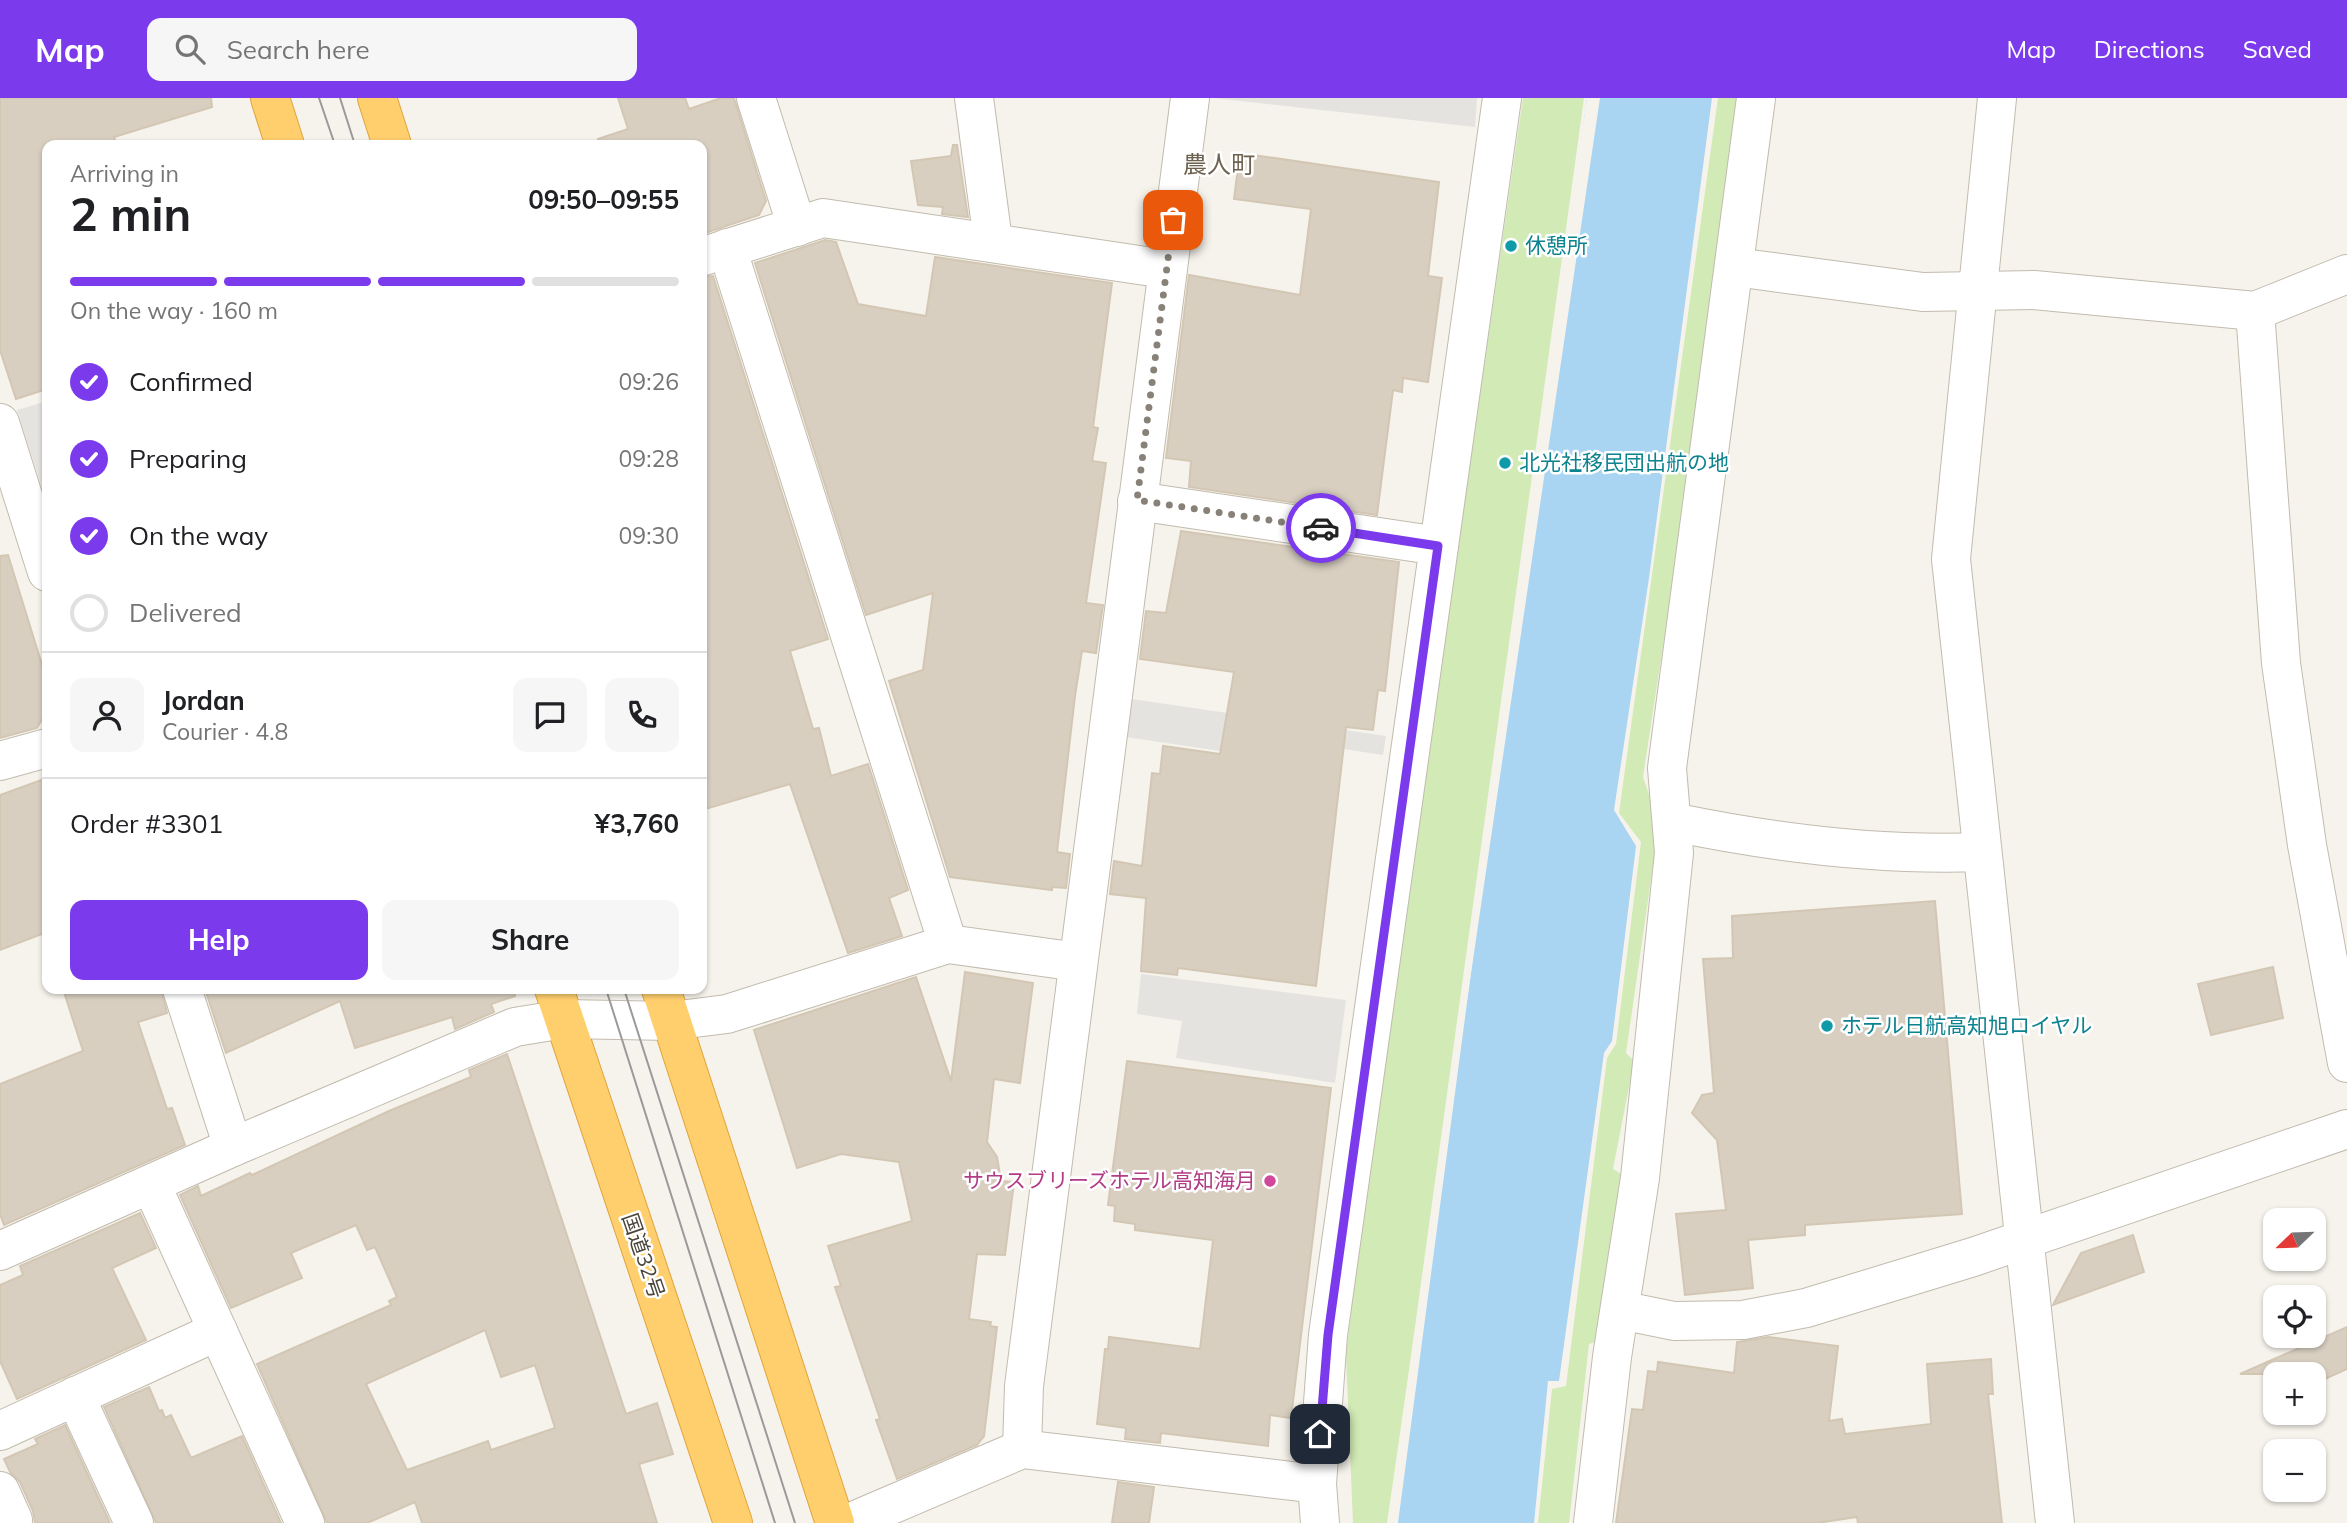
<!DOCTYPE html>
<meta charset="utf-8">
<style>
:root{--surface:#fff;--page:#f6f6f6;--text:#202124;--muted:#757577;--line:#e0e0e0;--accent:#7c3aed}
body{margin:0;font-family:Mulish,"Noto Sans JP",sans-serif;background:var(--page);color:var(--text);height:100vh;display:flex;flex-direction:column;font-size:26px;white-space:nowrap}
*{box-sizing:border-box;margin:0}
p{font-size:23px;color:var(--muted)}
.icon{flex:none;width:38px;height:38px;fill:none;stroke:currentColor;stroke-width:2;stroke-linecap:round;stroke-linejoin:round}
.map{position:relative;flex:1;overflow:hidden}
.panel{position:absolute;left:42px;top:42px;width:665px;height:854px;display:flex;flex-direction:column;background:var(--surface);border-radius:14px;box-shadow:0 2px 5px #0004}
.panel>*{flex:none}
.needle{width:46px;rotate:247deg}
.tools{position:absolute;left:2263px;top:1110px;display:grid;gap:14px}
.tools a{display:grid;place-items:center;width:63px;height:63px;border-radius:14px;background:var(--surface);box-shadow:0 2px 5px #0004;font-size:35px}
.pin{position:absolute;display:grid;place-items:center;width:60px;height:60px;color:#fff;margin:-30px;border-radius:14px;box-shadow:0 4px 10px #0006}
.courier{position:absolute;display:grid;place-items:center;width:70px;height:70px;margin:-35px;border:5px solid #7c3aed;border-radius:50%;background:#fff;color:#222;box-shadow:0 2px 9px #0007}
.overview em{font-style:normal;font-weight:700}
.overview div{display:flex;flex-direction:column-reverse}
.overview{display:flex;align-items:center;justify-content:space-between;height:119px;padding:0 28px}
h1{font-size:46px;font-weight:700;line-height:52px}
.bar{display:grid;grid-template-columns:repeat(4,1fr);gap:10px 7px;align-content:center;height:84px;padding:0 28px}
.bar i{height:9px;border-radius:5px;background:var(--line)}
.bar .current{background:var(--accent)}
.bar p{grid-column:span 4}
.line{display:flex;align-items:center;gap:18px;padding:0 28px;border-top:2px solid var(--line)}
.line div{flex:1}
.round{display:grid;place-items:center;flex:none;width:74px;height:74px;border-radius:14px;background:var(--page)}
ol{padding:0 28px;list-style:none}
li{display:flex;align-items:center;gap:21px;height:77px}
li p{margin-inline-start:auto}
li .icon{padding:7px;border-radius:50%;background:var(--accent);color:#fff;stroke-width:4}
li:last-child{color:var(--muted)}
li i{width:38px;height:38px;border:4px solid var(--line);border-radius:50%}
.button{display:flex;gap:14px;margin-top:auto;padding:14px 28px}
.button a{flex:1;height:80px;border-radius:14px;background:var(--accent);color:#fff;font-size:28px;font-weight:700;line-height:80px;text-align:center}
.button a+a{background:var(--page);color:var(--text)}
header{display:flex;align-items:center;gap:42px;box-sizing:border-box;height:98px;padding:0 35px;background:var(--accent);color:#fff}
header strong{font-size:33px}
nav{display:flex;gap:38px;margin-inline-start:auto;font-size:24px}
.search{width:490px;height:63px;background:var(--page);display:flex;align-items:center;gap:18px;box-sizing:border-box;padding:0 24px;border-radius:14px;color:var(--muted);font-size:26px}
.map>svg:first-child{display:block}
.green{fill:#d2eab5}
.parking{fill:#e5e3e0}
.water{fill:#a9d4f2}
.pier{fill:#f6f3ec}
.building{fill:#d8cfc1;stroke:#d3c7b4;stroke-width:2;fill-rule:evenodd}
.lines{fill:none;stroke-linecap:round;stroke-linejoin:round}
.minor-casing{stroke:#c2bbae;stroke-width:40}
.highway-casing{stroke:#e0a43c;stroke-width:40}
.minor{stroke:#fff;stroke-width:38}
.highway{stroke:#ffcf6e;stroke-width:38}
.tram{stroke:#9a9a9a;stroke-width:2}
.done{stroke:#878178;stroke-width:7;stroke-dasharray:0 12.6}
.route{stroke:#7c3aed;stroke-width:9}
.culture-dot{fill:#0f9aa8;stroke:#fff;stroke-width:2.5}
.hotel-dot{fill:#d1479c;stroke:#fff;stroke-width:2.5}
.labels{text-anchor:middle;stroke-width:5;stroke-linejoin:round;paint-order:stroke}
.culture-label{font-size:21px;fill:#0d838f;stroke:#fff;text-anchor:start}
.hotel-label{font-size:21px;fill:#b23c85;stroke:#fff;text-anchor:end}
.street-label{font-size:21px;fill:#4b4439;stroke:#fff}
.quarter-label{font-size:24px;fill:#6e6250;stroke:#fff}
</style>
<header>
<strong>Map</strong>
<div class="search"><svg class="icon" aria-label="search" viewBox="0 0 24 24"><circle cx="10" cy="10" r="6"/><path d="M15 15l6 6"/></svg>Search here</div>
<nav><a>Map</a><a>Directions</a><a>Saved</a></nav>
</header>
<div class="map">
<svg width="2347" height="1425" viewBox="0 0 2347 1425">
<rect width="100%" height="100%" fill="#f6f3ec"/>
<!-- green -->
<g class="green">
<polygon points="1523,0 1584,0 1388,1425 1353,1425 1346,1257 1366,1082"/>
<polygon points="1718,0 1741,0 1715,207 1643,679 1659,726 1626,955 1634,963 1613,1071 1626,1079 1599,1243 1589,1246 1569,1425 1538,1425 1552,1291 1566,1288 1607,960 1616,946 1641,744 1619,715"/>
</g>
<!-- parking -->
<g class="parking">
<polygon points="1213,0 1477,0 1475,29"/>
<polygon points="47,303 47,405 17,312"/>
<polygon points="1125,600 1386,638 1383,657 1344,651 1341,671 1119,638"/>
<polygon points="1141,876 1346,902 1335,985 1176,960 1182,923 1137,916"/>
</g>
<!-- water -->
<polygon class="water" points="1587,0 1712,0 1649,480 1614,712 1636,748 1612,943 1604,955 1559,1283 1548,1283 1534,1425 1389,1425 1470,882"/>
<!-- pier -->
<polygon class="pier" points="1587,0 1600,0 1470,882 1398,1425 1387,1425 1466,881 1500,616"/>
<!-- building -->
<g class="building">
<polygon points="0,0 211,0 212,9 114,39 117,47 47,47 47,291 16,301 0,252"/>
<polygon points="618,0 685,0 689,11 721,0 734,0 766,103 759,117 702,136 702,47 599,47 598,41 628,31"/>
<polygon points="953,47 957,47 968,119 942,116 943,109 918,107 911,63 951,58"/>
<polygon points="1240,55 1439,84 1428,178 1442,180 1428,284 1403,280 1402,294 1393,292 1377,417 1189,389 1191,363 1166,360 1189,177 1300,197 1311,111 1234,101"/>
<polygon points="825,142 836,144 858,206 926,218 935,159 1112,185 1093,329 1098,330 1092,363 1106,365 1086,505 1103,507 1096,555 1082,553 1075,598 1057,754 1070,756 1066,790 1052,789 1052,792 950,779 889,583 923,572 933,495 866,517 755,165"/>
<polygon points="713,178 828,541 790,553 813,631 819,630 831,678 868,666 908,792 889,800 902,838 848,855 790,686 702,712 702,179"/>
<polygon points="1181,433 1399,464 1385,593 1378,592 1373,632 1346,629 1316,888 1178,870 1177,877 1141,873 1146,800 1110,796 1114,763 1142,768 1152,675 1160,676 1163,648 1220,656 1234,574 1140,561 1146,513 1166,515"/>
<polygon points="8,457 47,583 47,613 37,630 0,640 0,458"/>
<polygon points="47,680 47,834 0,852 0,697"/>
<polygon points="1935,803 1962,1116 1805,1127 1805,1137 1748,1142 1753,1190 1685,1197 1676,1116 1726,1112 1717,1042 1692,1015 1702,997 1714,995 1703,861 1733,860 1732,818"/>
<polygon points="2273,869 2283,920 2211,937 2198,886"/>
<polygon points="965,874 1033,885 1020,985 994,981 987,1044 997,1059 1001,1083 1014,1084 1005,1157 977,1156 969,1221 991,1224 990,1228 997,1229 984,1338 977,1347 897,1381 876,1322 880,1321 835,1189 841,1188 828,1148 912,1123 899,1064 841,1056 797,1070 754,932 916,879 951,983"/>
<polygon points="63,891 161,891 167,915 138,924 167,1011 172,1010 185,1047 4,1127 0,1116 0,986 83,953"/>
<polygon points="205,891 514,891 515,898 491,906 494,914 455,931 452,919 355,950 340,903 226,955"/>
<path d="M507 956 626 1316 657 1305 673 1356 639 1366 657 1425H422L415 1404 367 1425H327L257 1266 391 1207 389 1203 397 1199 375 1149 367 1152 356 1127 291 1155 302 1180 231 1210 180 1097 198 1088 201 1098 250 1075 252 1077 389 1013 471 979 469 972ZM485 1232 501 1279 535 1267 555 1330 491 1352 488 1343 407 1372 366 1286Z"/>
<polygon points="1127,963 1331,990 1291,1320 1270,1317 1268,1348 1161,1335 1160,1345 1125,1341 1126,1330 1097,1326 1105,1251 1108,1251 1109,1239 1200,1251 1213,1142 1135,1132 1135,1126 1114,1123 1115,1108 1108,1107"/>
<polygon points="140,1115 156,1150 112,1170 146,1242 17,1301 0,1263 0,1187 23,1177 20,1168"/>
<polygon points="2133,1137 2144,1174 2053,1207 2081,1155"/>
<polygon points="2347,1229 2347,1271 2314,1286 2314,1276 2240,1276"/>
<polygon points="1768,1239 1838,1248 1829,1323 1842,1321 1845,1336 1931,1326 1927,1266 1991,1261 1993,1296 1988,1296 2002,1425 1858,1425 1857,1419 1817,1425 1616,1425 1632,1311 1643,1312 1648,1273 1657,1274 1658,1264 1734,1275 1737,1244"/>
<polygon points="149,1289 159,1313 162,1312 165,1320 171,1317 191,1360 242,1338 281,1425 156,1425 104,1309"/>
<polygon points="65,1327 110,1425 35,1425 33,1413 20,1384 10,1374 4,1361 38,1346 35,1341"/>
<polygon points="1118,1384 1154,1389 1149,1425 1112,1425"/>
</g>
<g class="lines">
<!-- minor casing -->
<g class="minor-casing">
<g id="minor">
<polyline points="756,0 797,129"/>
<polyline points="974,0 993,143"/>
<polyline points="1997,0 1951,461 2055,1425"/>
<polyline points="727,150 948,846"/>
<polyline points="704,158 823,120 1166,171"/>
<polyline points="1735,169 1923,194 2034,192 2255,213 2347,176"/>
<polyline points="2255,213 2281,565 2307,747 2347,965"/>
<polyline points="0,325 47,474"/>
<polyline points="1137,403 1439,448"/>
<polyline points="0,663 47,650"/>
<path d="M1673 724C1774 745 1880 758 1982 754"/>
<polyline points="182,891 233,1049"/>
<polyline points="151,1086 305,1425"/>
<polyline points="0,1153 233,1049 515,929 564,921 671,923 727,916 948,846 1078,864"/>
<polyline points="1620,1212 1674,1223 1743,1222 1806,1210 1973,1159 2347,1031"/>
<polyline points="75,1298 134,1425"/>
<polyline points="0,1333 218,1233"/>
<polyline points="1022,1351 1024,1288 1190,0"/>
<polyline points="0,1393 13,1422"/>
<polyline points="849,1425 1022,1351 1317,1386"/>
<polyline points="1320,1425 1317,1386 1328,1237 1502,0"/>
<polyline points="1593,1425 1612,1259 1640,1080 1674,755 1667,670 1756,0"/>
</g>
</g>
<!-- highway casing -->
<g class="highway-casing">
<g id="highway">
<polyline points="270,0 285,47"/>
<polyline points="377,0 392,47"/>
<polyline points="554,891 733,1425"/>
<polyline points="661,891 835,1425"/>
</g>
</g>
<!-- minor -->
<use href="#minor" class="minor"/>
<!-- highway -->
<use href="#highway" class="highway"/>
<!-- tram -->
<g class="tram">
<polyline points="319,0 335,47"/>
<polyline points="340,0 355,47"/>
<polyline points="606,891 775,1425"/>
<polyline points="624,891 795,1425"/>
</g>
</g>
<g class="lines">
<!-- done -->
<polyline class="done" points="1173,122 1137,402 1321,430"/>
<!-- route -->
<polyline class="route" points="1320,1336 1328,1237 1438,448 1321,430"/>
</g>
<!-- markers -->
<g class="culture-dot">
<circle cx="1511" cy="148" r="7"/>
<circle cx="1505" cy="365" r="7"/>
<circle cx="1827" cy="928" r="7"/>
</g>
<circle class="hotel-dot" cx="1270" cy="1083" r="7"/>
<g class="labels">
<!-- culture labels -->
<g class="culture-label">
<text x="1525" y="155">休憩所</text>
<text x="1519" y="372">北光社移民団出航の地</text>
<text x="1841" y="935">ホテル日航高知旭ロイヤル</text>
</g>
<!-- hotel labels -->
<g class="hotel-label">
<text x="1256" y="1090">サウスブリーズホテル高知海月</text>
</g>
<!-- street labels -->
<g class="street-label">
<text transform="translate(643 1158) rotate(71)" y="7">国道32号</text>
</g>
<!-- quarter labels -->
<g class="quarter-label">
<text x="1219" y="75">農人町</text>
</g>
</g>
</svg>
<div class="tools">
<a><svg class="needle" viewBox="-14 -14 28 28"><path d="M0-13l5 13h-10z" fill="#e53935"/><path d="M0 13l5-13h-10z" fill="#757577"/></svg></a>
<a><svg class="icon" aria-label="locate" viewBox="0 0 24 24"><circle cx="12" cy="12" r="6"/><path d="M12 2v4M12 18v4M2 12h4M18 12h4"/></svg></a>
<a>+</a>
<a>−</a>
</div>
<div class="pin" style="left:1173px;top:122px;background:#ea580c"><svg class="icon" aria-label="bag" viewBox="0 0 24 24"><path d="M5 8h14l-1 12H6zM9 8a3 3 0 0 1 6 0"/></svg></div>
<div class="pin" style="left:1320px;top:1336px;background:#1f2937"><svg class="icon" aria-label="home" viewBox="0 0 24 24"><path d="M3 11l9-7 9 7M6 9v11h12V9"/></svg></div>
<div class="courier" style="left:1321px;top:430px"><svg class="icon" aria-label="car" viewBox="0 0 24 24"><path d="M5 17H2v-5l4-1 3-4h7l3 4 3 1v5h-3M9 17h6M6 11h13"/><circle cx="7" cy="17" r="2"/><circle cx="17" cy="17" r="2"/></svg></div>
<section class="panel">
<div class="overview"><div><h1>2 min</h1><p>Arriving in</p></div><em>09:50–09:55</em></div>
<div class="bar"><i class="current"></i><i class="current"></i><i class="current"></i><i></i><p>On the way · 160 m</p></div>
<ol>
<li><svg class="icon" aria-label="check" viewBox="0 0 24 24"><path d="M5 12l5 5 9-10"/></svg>Confirmed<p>09:26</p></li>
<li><svg class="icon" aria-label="check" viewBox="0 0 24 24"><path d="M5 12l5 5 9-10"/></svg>Preparing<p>09:28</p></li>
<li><svg class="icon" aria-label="check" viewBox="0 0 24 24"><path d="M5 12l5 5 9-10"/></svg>On the way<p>09:30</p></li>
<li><i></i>Delivered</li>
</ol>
<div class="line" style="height:126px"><a class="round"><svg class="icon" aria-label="person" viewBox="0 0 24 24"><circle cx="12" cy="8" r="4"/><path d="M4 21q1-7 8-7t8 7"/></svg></a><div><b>Jordan</b><p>Courier · 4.8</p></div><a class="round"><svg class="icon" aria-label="chat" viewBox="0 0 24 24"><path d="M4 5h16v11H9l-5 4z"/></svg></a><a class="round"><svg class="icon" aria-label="phone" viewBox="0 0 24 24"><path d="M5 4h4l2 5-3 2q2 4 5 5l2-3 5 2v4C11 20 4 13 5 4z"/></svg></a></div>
<div class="line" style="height:91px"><div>Order #3301</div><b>¥3,760</b></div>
<div class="button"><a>Help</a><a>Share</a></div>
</section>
</div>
